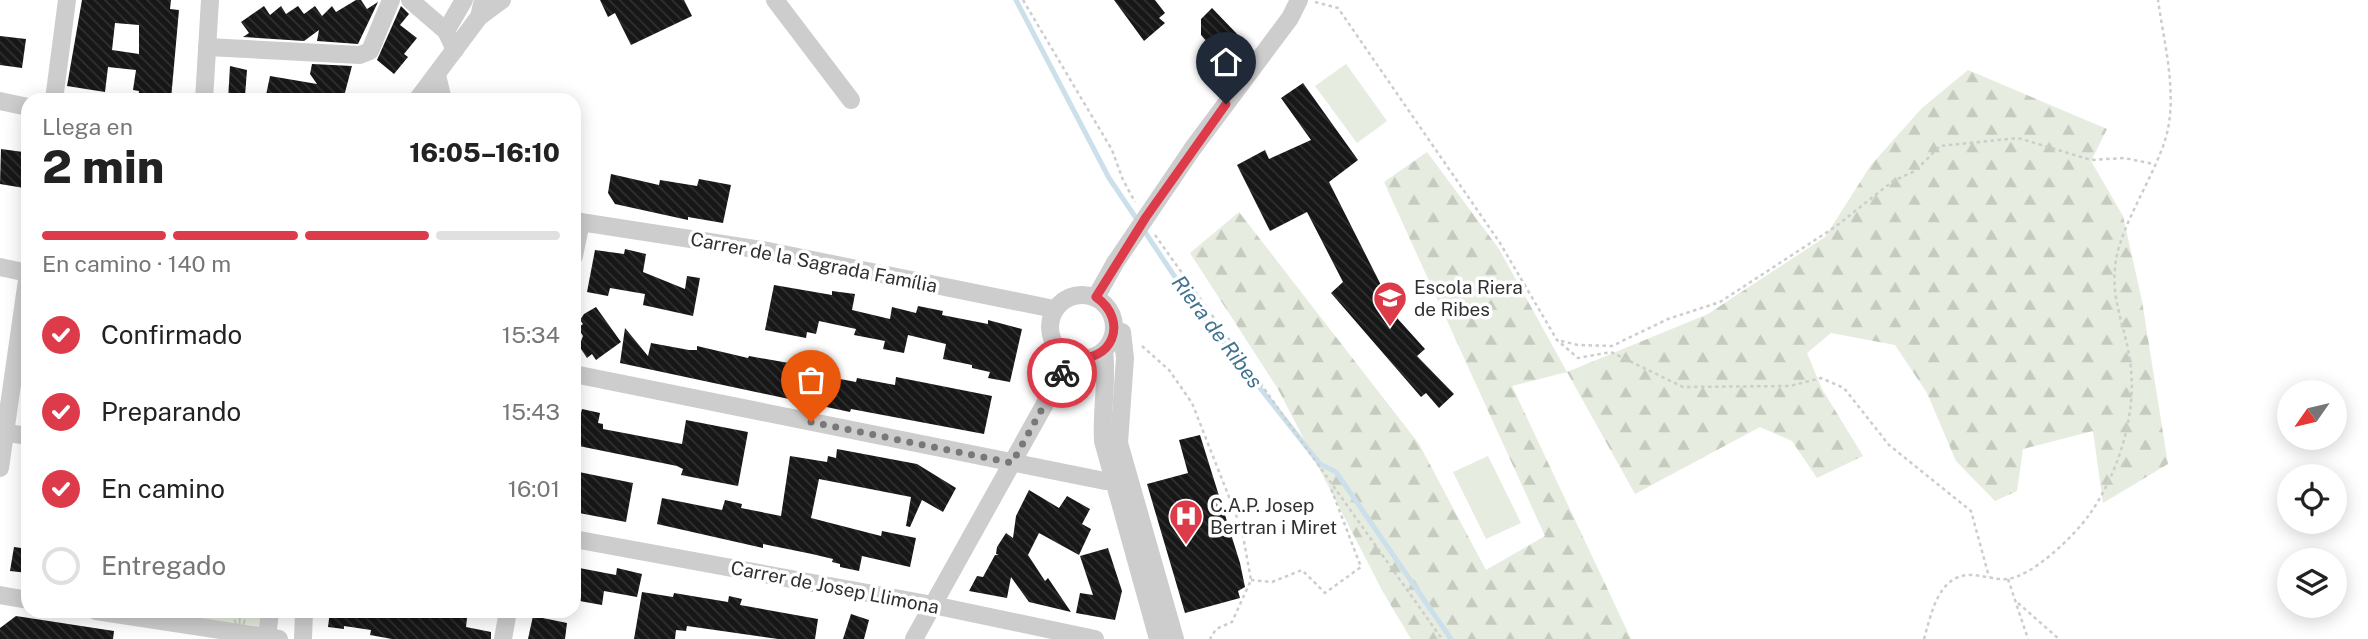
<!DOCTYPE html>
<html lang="es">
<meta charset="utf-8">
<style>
:root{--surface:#fff;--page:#f2f2f2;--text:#222;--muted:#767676;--line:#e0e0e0;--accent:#de3b4a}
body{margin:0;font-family:"Public Sans",sans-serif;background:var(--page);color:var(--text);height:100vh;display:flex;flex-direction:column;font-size:26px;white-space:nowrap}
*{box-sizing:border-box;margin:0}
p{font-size:23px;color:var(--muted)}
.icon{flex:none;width:38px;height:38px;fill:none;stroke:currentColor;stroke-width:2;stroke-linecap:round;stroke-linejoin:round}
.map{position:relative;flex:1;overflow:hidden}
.panel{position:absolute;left:21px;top:93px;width:560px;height:525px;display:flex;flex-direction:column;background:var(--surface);border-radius:21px;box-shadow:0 4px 18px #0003}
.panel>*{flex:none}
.needle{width:46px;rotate:236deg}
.controls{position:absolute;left:2277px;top:380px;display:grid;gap:14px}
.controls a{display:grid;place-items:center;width:70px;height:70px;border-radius:50%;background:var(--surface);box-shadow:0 4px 18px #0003;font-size:35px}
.pin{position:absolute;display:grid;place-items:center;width:60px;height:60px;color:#fff;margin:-72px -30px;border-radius:50% 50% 50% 0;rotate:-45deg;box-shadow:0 0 7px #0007}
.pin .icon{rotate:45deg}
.courier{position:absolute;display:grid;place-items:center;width:70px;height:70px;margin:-35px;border:5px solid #de3b4a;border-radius:50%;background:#fff;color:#222;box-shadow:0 2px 9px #0007}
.summary em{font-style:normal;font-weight:800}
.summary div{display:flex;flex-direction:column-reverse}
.summary{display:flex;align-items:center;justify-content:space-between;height:119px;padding:0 21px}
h1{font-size:46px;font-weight:800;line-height:52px}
.bar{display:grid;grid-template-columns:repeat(4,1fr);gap:10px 7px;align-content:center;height:84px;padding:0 21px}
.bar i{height:9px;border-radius:5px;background:var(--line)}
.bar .on{background:var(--accent)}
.bar p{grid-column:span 4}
ol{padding:0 21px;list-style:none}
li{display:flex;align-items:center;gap:21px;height:77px}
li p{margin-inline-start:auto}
li .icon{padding:7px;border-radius:50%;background:var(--accent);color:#fff;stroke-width:4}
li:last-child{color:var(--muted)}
li i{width:38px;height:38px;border:4px solid var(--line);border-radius:50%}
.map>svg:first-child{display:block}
.forest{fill:url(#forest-firs)}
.park{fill:url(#park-tufts)}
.pitch{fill:#e6ecdf}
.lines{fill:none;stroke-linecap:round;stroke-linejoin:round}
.stream{stroke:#cce0eb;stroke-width:5}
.building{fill:url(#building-back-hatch);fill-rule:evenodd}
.path{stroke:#cdcdcd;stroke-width:2.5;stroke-dasharray:3.5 3.5;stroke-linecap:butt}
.minor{stroke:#cdcdcd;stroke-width:18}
.minor-bridge{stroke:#cdcdcd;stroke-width:18}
.done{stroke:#787878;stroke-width:7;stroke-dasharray:0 12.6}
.route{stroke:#de3b4a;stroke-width:9}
.labels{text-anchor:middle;stroke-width:7;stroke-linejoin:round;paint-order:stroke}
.street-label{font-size:19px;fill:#303030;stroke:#fff}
.poi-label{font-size:19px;fill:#303030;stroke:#fff;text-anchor:start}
.water-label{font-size:21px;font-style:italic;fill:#41728f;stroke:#fff}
</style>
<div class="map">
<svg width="2368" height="639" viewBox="0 0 2368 639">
<defs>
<pattern id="forest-firs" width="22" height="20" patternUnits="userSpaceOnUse" patternTransform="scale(1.75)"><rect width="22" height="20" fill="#e6ecdf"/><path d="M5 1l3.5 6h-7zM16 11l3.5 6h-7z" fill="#c6cbc0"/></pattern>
<pattern id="park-tufts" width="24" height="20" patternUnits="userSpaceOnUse" patternTransform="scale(1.75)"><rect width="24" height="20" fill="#e6ecdf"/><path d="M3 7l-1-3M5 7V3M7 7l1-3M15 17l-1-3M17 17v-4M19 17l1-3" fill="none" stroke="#c6cbc0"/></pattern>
<pattern id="building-back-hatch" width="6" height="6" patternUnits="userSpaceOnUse" patternTransform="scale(1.75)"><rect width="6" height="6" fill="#171717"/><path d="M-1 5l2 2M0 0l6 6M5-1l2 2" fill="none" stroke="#303030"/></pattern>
</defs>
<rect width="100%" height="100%" fill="#fff"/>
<!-- forest -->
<polygon class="forest" points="1968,70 2107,129 2091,161 2123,216 2142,301 2168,464 2103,503 2093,431 2023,449 2017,491 1995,501 1956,461 1927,393 1895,345 1831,333 1807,353 1822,389 1863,456 1817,478 1792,441 1760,427 1635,494 1567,372 1512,386 1631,639 1411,639 1383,592 1278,389 1190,253 1239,212 1419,444 1486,570 1545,536 1384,182 1427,152 1499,249 1567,372 1708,314 1825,237 1871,165 1922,108"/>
<!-- park -->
<polygon class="park" points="174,611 262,611 260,631 174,619"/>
<!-- pitch -->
<g class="pitch">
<polygon points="1346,64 1387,121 1357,143 1315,86"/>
<polygon points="1488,456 1521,523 1486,539 1453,472"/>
</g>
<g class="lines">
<!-- stream -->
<g class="stream">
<polyline points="1016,0 1109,178 1138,221"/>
<polyline points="1143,229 1189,298 1320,464 1336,472 1451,639"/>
</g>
</g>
<!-- building -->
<g class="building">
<path d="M82 0H171L170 9 179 10 171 99 138 100 139 91 133 90 136 70 108 67 105 92 67 86ZM115 23 139 25V54L112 50Z"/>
<polygon points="356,0 361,0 367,9 378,2 358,44 317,41 319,30 304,41 243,37 249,33 241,22 264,6 270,15 281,6 286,14 298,6 304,14 315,6 322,16 332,6 336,12"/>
<polygon points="600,0 684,0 692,16 631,45 615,13 608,17"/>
<polygon points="1114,0 1155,0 1165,13 1159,18 1165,23 1144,41"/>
<polygon points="401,6 409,14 400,25 417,38 404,54 408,57 394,74 377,60"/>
<polygon points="1212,8 1237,34 1233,38 1237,42 1214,68 1198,52 1207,42 1201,35 1201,19"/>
<polygon points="0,36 26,39 22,68 0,65"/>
<polygon points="312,64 352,66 343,100 316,100 291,95 290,100 265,100 270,76 317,84 310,74"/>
<polygon points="230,66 247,70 245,96 241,100 228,100"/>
<polygon points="1303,83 1358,160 1329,182 1386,295 1379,298 1425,349 1417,356 1454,394 1439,408 1426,393 1421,397 1331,293 1343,282 1307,212 1270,231 1237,165 1265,150 1269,159 1311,140 1281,98"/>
<polygon points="1,149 23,152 21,165 27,165 24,188 0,184"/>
<polygon points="611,174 659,185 660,180 697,186 699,179 731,185 723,223 688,217 688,220 615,204 608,193"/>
<polygon points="625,249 646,254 643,272 685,289 687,276 700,278 693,316 643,305 645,294 610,288 608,296 587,292 595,250 624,254"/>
<polygon points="774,285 832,295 832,291 855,294 852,310 890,319 892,307 916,313 918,306 943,311 942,315 988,324 988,320 1022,329 1010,382 988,378 990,372 972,368 972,365 943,359 946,344 908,335 904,353 883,349 885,341 854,335 856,329 819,321 816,334 807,332 806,338 765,330"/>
<polygon points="596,307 621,342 596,360 592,354 587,358 579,346 583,336 578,328 583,324 580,320 584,314"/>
<polygon points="625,328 648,356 651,343 689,350 697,350 697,346 748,358 749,356 800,365 798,371 856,382 857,378 895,385 896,377 992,396 984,434 851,409 850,412 620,363"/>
<polygon points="582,409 600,413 598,423 603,424 603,429 682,444 686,420 748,432 738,486 681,475 683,469 677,466 574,445 574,420 579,421"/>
<polygon points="1200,435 1240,563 1245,587 1238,591 1240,598 1185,613 1147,484 1188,473 1179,440"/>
<polygon points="837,449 917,464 956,488 943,512 922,500 910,527 906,526 911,497 819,479 811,518 881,536 882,531 916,538 910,567 862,556 859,571 840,567 840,564 832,562 833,559 812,554 763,544 763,548 657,524 662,498 722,510 725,500 742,504 741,508 781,516 790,456 827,462 828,456 836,458"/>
<polygon points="574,471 633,483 626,522 574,512"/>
<polygon points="1029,490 1059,508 1067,496 1090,509 1082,524 1091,529 1079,555 1039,533 1028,555 1045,581 1048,578 1071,612 1029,602 1011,577 1007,598 969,591 977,576 983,577 995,555 999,555 996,554 997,547 1006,533 1013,538 1016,516"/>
<polygon points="14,547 28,549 28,573 10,571"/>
<polygon points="1108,548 1122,591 1115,620 1076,613 1080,593 1093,595 1080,556"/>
<polygon points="574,567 616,575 617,568 642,574 637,597 604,591 602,605 574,600"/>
<polygon points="642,592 673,597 674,593 728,602 729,596 742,599 740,605 818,619 815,639 778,639 687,626 686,631 676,630 675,639 634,639"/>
<polygon points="330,611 436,611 467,618 466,627 491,632 491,639 392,639 370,635 371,630 344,626 344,629 328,627"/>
<polygon points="851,614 869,620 864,639 843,639"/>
<polygon points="16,616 114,631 113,639 0,639 0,628"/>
<polygon points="533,616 567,623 565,639 528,639"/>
</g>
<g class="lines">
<!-- path -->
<g class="path">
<polyline points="1023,0 1112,150 1123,180 1135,202"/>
<polyline points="1315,2 1338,8 1500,243 1557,340 1578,358 1611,352 1683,387 1790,386 1821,378 1844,388 1889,445 1971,511 1989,577"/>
<polyline points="1155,235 1442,639"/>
<polyline points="1561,341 1578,345 1612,346 1668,319 1720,302 1835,227 1893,181 1915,171 1940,146 2018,138 2091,160 2124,158 2154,164"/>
<polyline points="1142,346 1169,370 1192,403 1242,530 1251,580 1232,622 1216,629 1210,639"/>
<polyline points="2008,579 2028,639"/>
<polyline points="1251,580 1272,582 1302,570 1325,593 1361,567 1330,486"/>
<polyline points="2018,603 2059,639"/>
<path d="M1924 639C1931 615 1938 575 1970 575 1982 575 1995 580 2007 579 2032 577 2075 535 2089 515 2117 476 2136 417 2131 370 2128 330 2109 302 2116 260 2122 223 2155 175 2166 137 2178 94 2164 43 2158 0"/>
</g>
<!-- minor -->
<g class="minor">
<polyline points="410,0 446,31"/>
<polyline points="775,0 851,100"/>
<polyline points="479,17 502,0"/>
<polyline points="207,47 360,55 370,51 391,0"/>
<polyline points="455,50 446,31 464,0"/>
<polyline points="437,75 443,100"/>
<polyline points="54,100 67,0"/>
<polyline points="204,100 210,0"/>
<polyline points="417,100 479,17 483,0"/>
<polyline points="0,101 28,107"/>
<polyline points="1193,148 1290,18 1299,0"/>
<polyline points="574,221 768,251 1054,309"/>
<polyline points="574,256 581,222"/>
<polyline points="0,267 28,273"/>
<circle cx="1082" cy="327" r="32"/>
<polyline points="1096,297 1115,263"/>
<polyline points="1122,332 1125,358 1119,443 1175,639"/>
<path d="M1104 351C1108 382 1101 410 1103 441L1158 639"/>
<polyline points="574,374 1105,481 1112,480"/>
<polyline points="0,432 28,436"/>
<polyline points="0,468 28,273"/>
<polyline points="574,539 933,605 1095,639"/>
<polyline points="0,595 28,600"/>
<polyline points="96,611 279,639"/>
<polyline points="267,639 270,611"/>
<polyline points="303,639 304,611"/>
<polyline points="503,639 508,611"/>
<polyline points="914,639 1071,357"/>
</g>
<!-- minor-bridge -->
<polyline class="minor-bridge" points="1115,263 1193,148"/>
</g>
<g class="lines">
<!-- done -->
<polyline class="done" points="811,422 1012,463 1062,373"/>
<!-- route -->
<path class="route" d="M1062 373 1071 357C1112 365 1130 321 1096 297L1146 217 1226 104"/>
</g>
<!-- icons -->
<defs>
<g id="school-pin" transform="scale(1.75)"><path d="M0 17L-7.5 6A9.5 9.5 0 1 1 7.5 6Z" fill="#de3b4a" stroke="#fff"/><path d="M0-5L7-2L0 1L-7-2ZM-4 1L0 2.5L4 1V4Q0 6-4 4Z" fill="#fff"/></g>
<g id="hospital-pin" transform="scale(1.75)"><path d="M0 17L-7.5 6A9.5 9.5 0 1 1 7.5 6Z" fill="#de3b4a" stroke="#fff"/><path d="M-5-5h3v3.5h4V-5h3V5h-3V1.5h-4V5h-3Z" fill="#fff"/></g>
</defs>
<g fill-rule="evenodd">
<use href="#school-pin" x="1390" y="298"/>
<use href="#hospital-pin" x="1186" y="516"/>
</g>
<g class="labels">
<!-- street labels -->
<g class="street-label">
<text transform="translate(814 262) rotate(11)" y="7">Carrer de la Sagrada Família</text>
<text transform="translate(835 587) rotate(11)" y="7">Carrer de Josep Llimona</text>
</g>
<!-- poi labels -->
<g class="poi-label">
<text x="1414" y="294">Escola Riera<tspan x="1414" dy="22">de Ribes</tspan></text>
<text x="1210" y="512">C.A.P. Josep<tspan x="1210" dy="22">Bertran i Miret</tspan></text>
</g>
<!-- water labels -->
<g class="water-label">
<text transform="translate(1217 332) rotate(53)" y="7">Riera de Ribes</text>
</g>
</g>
</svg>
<div class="controls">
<a><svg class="needle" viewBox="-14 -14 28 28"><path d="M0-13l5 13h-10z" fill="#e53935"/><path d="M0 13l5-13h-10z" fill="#767676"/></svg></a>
<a><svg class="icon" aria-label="locate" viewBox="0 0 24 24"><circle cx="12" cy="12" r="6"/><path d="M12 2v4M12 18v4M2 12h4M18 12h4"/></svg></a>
<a><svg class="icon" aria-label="layers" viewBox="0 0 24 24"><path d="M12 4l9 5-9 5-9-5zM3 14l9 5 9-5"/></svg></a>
</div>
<div class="pin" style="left:811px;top:422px;background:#ea580c"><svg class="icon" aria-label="bag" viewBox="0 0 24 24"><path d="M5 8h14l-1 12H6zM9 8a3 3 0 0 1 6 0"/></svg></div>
<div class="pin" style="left:1226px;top:104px;background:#1f2937"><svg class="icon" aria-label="home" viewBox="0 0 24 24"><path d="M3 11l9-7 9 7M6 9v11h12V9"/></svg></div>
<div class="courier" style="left:1062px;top:373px"><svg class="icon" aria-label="bike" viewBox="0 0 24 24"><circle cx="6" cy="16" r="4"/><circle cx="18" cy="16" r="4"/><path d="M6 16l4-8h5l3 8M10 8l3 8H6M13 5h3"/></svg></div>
<section class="panel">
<div class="summary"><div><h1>2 min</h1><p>Llega en</p></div><em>16:05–16:10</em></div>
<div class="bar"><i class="on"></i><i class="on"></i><i class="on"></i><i></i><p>En camino · 140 m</p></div>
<ol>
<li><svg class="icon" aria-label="check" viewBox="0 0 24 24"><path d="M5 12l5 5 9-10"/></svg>Confirmado<p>15:34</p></li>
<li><svg class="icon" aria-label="check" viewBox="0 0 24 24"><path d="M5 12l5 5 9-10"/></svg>Preparando<p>15:43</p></li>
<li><svg class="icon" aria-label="check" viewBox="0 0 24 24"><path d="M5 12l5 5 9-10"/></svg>En camino<p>16:01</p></li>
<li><i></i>Entregado</li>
</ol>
</section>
</div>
